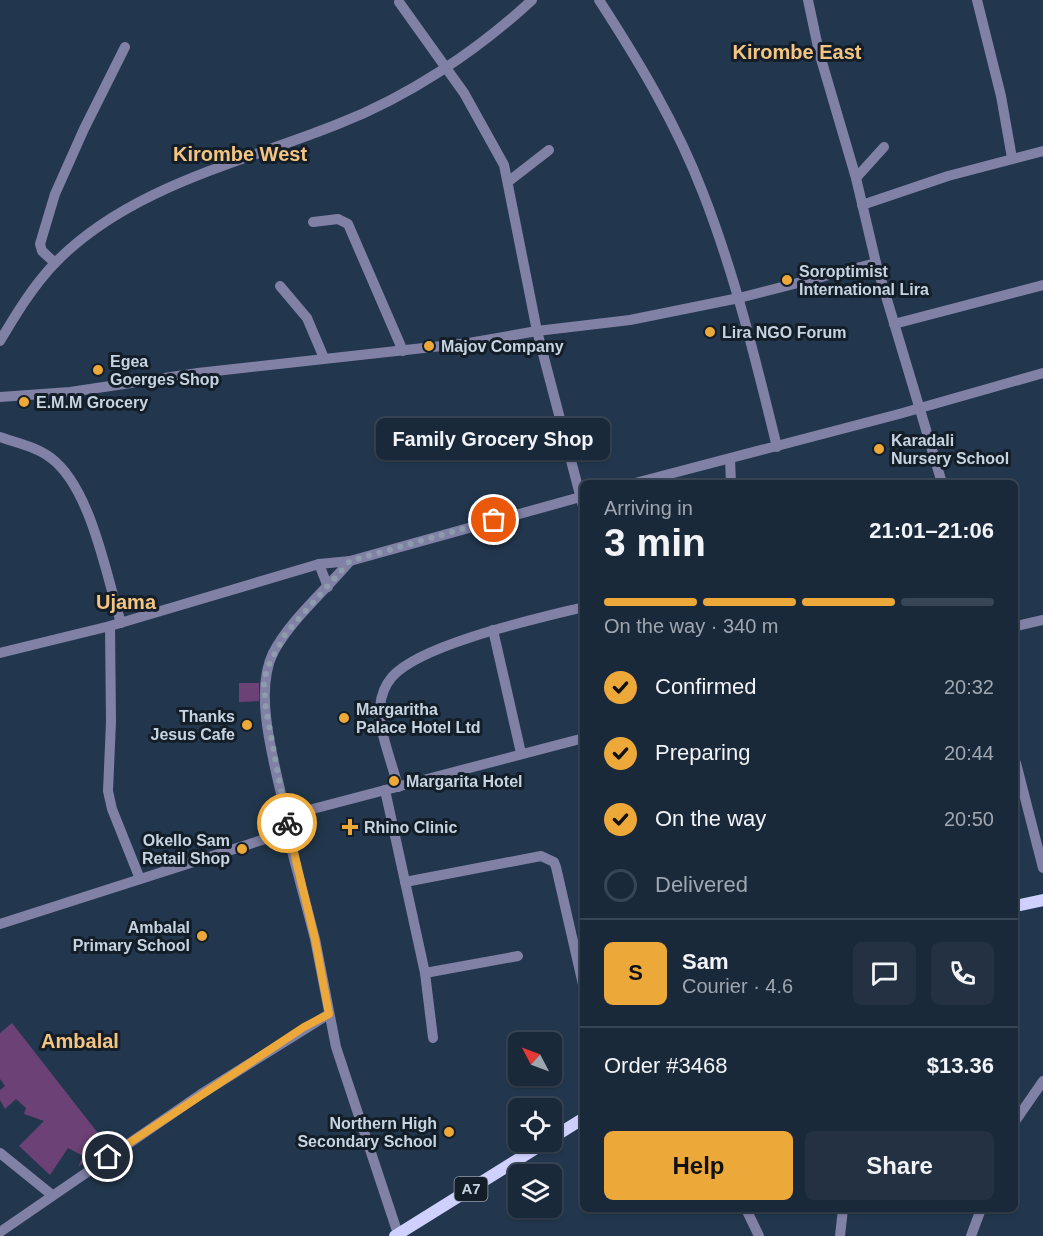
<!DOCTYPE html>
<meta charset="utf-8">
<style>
:root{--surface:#1a293a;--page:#233142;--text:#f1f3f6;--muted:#9fa6af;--line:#384554;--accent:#eca93a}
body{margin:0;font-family:Helvetica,sans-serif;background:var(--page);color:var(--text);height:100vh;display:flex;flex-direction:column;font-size:22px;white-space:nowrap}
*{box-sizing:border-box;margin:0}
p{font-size:20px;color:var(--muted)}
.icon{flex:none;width:33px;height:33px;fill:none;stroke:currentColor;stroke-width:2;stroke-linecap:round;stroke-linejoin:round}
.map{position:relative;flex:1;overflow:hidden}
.panel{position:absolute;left:580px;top:480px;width:438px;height:732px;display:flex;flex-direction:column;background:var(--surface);border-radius:9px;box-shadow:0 2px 4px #0004,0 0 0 2px var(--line)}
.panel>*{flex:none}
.needle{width:39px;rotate:311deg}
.buttons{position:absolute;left:508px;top:1032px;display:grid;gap:12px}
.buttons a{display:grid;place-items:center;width:54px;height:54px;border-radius:9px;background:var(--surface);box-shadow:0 2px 4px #0004,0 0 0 2px var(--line);font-size:30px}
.pin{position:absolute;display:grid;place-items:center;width:51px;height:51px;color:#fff;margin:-26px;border:3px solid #fff;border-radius:50%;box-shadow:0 2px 6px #0007}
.courier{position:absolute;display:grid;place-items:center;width:60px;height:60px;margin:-30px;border:4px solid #eca93a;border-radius:50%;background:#fff;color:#222;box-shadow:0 2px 8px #0007}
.bubble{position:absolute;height:42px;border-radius:9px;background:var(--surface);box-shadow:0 2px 4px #0004,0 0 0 2px var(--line);font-size:20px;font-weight:700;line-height:42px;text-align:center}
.head em{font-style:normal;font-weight:700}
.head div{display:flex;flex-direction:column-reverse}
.head{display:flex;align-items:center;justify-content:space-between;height:102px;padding:0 24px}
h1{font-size:39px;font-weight:700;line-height:45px}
.bar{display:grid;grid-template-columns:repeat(4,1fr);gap:9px 6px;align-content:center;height:72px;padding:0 24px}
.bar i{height:8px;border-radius:4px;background:var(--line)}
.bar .on{background:var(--accent)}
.bar p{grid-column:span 4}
.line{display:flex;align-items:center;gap:15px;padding:0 24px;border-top:2px solid var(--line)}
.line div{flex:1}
.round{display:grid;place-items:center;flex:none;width:63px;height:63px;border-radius:9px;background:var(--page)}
ol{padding:0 24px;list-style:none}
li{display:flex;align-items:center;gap:18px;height:66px}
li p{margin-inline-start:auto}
li .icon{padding:6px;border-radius:50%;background:var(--accent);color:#111;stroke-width:4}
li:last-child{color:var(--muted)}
li i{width:33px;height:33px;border:3px solid var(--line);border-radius:50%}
.primary-button{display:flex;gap:12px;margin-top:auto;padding:12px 24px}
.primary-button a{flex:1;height:69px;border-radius:9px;background:var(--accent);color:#111;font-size:24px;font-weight:700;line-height:69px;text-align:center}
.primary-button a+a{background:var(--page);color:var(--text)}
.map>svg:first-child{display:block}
.green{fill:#6c4176}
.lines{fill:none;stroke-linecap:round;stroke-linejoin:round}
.minor{stroke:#8181a6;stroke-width:10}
.major{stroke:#cfd0fe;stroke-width:12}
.done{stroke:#8d9cad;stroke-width:6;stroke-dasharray:0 10.8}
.route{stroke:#eca93a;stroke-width:8}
.poi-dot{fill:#eca93a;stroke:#141e28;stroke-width:2}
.labels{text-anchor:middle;stroke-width:6;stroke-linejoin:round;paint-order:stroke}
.shield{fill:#141e28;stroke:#919daa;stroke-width:1.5}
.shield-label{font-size:15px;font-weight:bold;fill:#c6d3e1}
.poi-label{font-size:16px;font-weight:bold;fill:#c6d3e1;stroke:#141e28;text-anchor:start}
.quarter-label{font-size:20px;font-weight:bold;fill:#f4c582;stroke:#141e28}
</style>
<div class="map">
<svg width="1043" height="1236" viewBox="0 0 1043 1236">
<rect width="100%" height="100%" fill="#22374d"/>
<!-- green -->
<g class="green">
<polygon points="239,683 259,683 259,701 239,702"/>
<polygon points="12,1023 108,1146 78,1167 83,1156 68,1148 50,1175 19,1146 44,1121 24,1114 26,1108 16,1099 5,1109 0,1100 0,1090 5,1086 0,1079 0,1033"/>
</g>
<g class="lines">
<!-- minor -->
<g class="minor">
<path d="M599 0C638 60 677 125 703 193 735 275 756 361 777 447"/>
<polyline points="808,0 819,52 856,178 876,263 942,483"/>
<polyline points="977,0 1001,96 1012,158"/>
<polyline points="399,2 464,93 504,165 537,331 584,510"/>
<polyline points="856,178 884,147"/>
<polyline points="509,181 549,150"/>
<polyline points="862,205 948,176 1043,151"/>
<polyline points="313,222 338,219 348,224 403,351"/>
<polyline points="55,263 42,251 40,244 55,194 84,129 125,47"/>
<polyline points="280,286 307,318 324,358"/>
<polyline points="894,324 1043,285"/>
<path d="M0 341C16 314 33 286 55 263 130 186 241 163 338 124 408 97 477 51 532 0"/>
<polyline points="0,397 70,392 198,373 469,343 537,331 630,320 739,298 876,263"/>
<path d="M0 437C17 443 37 447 51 458 91 488 106 575 121 623"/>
<polyline points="730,459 731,483"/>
<polyline points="635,483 899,414 1043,373"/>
<path d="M350 561C325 591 291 619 273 653 252 696 277 771 286 816L287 832 315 939 336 1047 398 1234"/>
<polyline points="319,564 328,587"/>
<polyline points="110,626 111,722 108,791 112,809 140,879"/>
<polyline points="1016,626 1043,620"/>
<polyline points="493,630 521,753"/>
<polyline points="0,653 110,626 319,564 350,561 584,496"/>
<polyline points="1016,763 1043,868"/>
<path d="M398 787C393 765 377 727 380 707 381 696 385 685 392 677 420 644 539 618 584 607"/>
<polyline points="385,790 425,973 433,1038"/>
<polyline points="286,816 584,738"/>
<polyline points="405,882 541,856 554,862 556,867 584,989"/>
<polyline points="0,924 287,832"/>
<polyline points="425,973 518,956"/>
<polyline points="1016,1120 1043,1081"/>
<polyline points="0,1153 52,1195"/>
<polyline points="746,1209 759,1236"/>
<polyline points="0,1232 201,1094 329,1014"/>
<polyline points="840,1236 843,1209"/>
<polyline points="971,1236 981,1209"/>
</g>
<!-- major -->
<g class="major">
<polyline points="1016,906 1043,900"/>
<polyline points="552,1138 584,1118"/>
<polyline points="395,1236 546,1142"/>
</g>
</g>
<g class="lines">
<!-- done -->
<polyline class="done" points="287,823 266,709 264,684 267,668 286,633 350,561 494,520"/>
<!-- route -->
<polyline class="route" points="108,1157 304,1027 329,1014 315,939 287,823"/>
</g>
<!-- markers -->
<g class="poi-dot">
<circle cx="787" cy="280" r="6"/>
<circle cx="710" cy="332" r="6"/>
<circle cx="429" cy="346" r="6"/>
<circle cx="98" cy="370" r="6"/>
<circle cx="24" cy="402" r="6"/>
<circle cx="879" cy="449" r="6"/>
<circle cx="344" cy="718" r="6"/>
<circle cx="247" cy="725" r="6"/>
<circle cx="394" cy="781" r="6"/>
<path d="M347 818h6v6h6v6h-6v6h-6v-6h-6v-6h6z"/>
<circle cx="242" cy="849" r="6"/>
<circle cx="202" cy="936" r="6"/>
<circle cx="449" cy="1132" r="6"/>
</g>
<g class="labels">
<!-- shield labels -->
<rect class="shield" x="454.5" y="1177" width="33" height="24" rx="4.5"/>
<g class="shield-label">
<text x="471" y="1194">A7</text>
</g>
<!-- poi labels -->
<g class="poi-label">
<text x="799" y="277">Soroptimist<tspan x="799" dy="18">International Lira</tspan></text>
<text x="722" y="338">Lira NGO Forum</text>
<text x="441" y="352">Majov Company</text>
<text x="110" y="367">Egea<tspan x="110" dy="18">Goerges Shop</tspan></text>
<text x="36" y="408">E.M.M Grocery</text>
<text x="891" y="446">Karadali<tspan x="891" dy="18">Nursery School</tspan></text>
<text x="356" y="715">Margaritha<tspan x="356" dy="18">Palace Hotel Ltd</tspan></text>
<text x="235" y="722" text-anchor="end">Thanks<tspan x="235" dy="18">Jesus Cafe</tspan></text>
<text x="406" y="787">Margarita Hotel</text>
<text x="364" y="833">Rhino Clinic</text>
<text x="230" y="846" text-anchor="end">Okello Sam<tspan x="230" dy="18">Retail Shop</tspan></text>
<text x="190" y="933" text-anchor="end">Ambalal<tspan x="190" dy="18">Primary School</tspan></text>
<text x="437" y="1129" text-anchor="end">Northern High<tspan x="437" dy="18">Secondary School</tspan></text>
</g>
<!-- quarter labels -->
<g class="quarter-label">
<text x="797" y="59">Kirombe East</text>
<text x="240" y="161">Kirombe West</text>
<text x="126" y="609">Ujama</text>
<text x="80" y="1048">Ambalal</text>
</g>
</g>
</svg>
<div class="buttons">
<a><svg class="needle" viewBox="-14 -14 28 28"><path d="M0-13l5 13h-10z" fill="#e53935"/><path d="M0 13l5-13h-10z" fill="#9fa6af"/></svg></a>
<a><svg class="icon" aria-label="locate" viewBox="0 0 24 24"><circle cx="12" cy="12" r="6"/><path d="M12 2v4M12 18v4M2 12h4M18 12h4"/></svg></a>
<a><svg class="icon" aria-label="layers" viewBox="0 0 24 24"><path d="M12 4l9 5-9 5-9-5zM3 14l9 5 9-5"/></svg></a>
</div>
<div class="pin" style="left:494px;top:520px;background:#ea580c"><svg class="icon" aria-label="bag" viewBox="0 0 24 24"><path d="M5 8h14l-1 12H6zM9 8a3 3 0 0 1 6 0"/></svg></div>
<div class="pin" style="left:108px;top:1157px;background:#1f2937"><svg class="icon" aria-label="home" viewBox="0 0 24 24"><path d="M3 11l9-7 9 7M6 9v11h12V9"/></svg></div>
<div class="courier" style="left:287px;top:823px"><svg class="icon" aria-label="bike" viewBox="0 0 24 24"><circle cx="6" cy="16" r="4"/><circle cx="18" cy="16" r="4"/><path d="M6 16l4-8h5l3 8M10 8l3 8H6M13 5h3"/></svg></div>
<div class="bubble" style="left:376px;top:418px;width:234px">Family Grocery Shop</div>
<section class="panel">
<div class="head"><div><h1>3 min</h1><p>Arriving in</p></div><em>21:01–21:06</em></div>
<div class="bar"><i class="on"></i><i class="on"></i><i class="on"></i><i></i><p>On the way · 340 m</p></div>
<ol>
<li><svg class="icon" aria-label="check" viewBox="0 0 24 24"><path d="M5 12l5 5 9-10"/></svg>Confirmed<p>20:32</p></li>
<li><svg class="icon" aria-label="check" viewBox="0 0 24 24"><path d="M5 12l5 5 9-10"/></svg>Preparing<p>20:44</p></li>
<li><svg class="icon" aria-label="check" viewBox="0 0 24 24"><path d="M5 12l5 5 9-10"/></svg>On the way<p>20:50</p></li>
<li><i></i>Delivered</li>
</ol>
<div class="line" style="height:108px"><b class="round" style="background:var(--accent);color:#111">S</b><div><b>Sam</b><p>Courier · 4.6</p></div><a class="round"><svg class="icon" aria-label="chat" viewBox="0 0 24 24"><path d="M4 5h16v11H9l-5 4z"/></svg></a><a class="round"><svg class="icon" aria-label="phone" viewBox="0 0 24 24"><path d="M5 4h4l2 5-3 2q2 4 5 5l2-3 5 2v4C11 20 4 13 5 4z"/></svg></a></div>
<div class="line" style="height:78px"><div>Order #3468</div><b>$13.36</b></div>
<div class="primary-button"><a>Help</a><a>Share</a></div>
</section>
</div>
